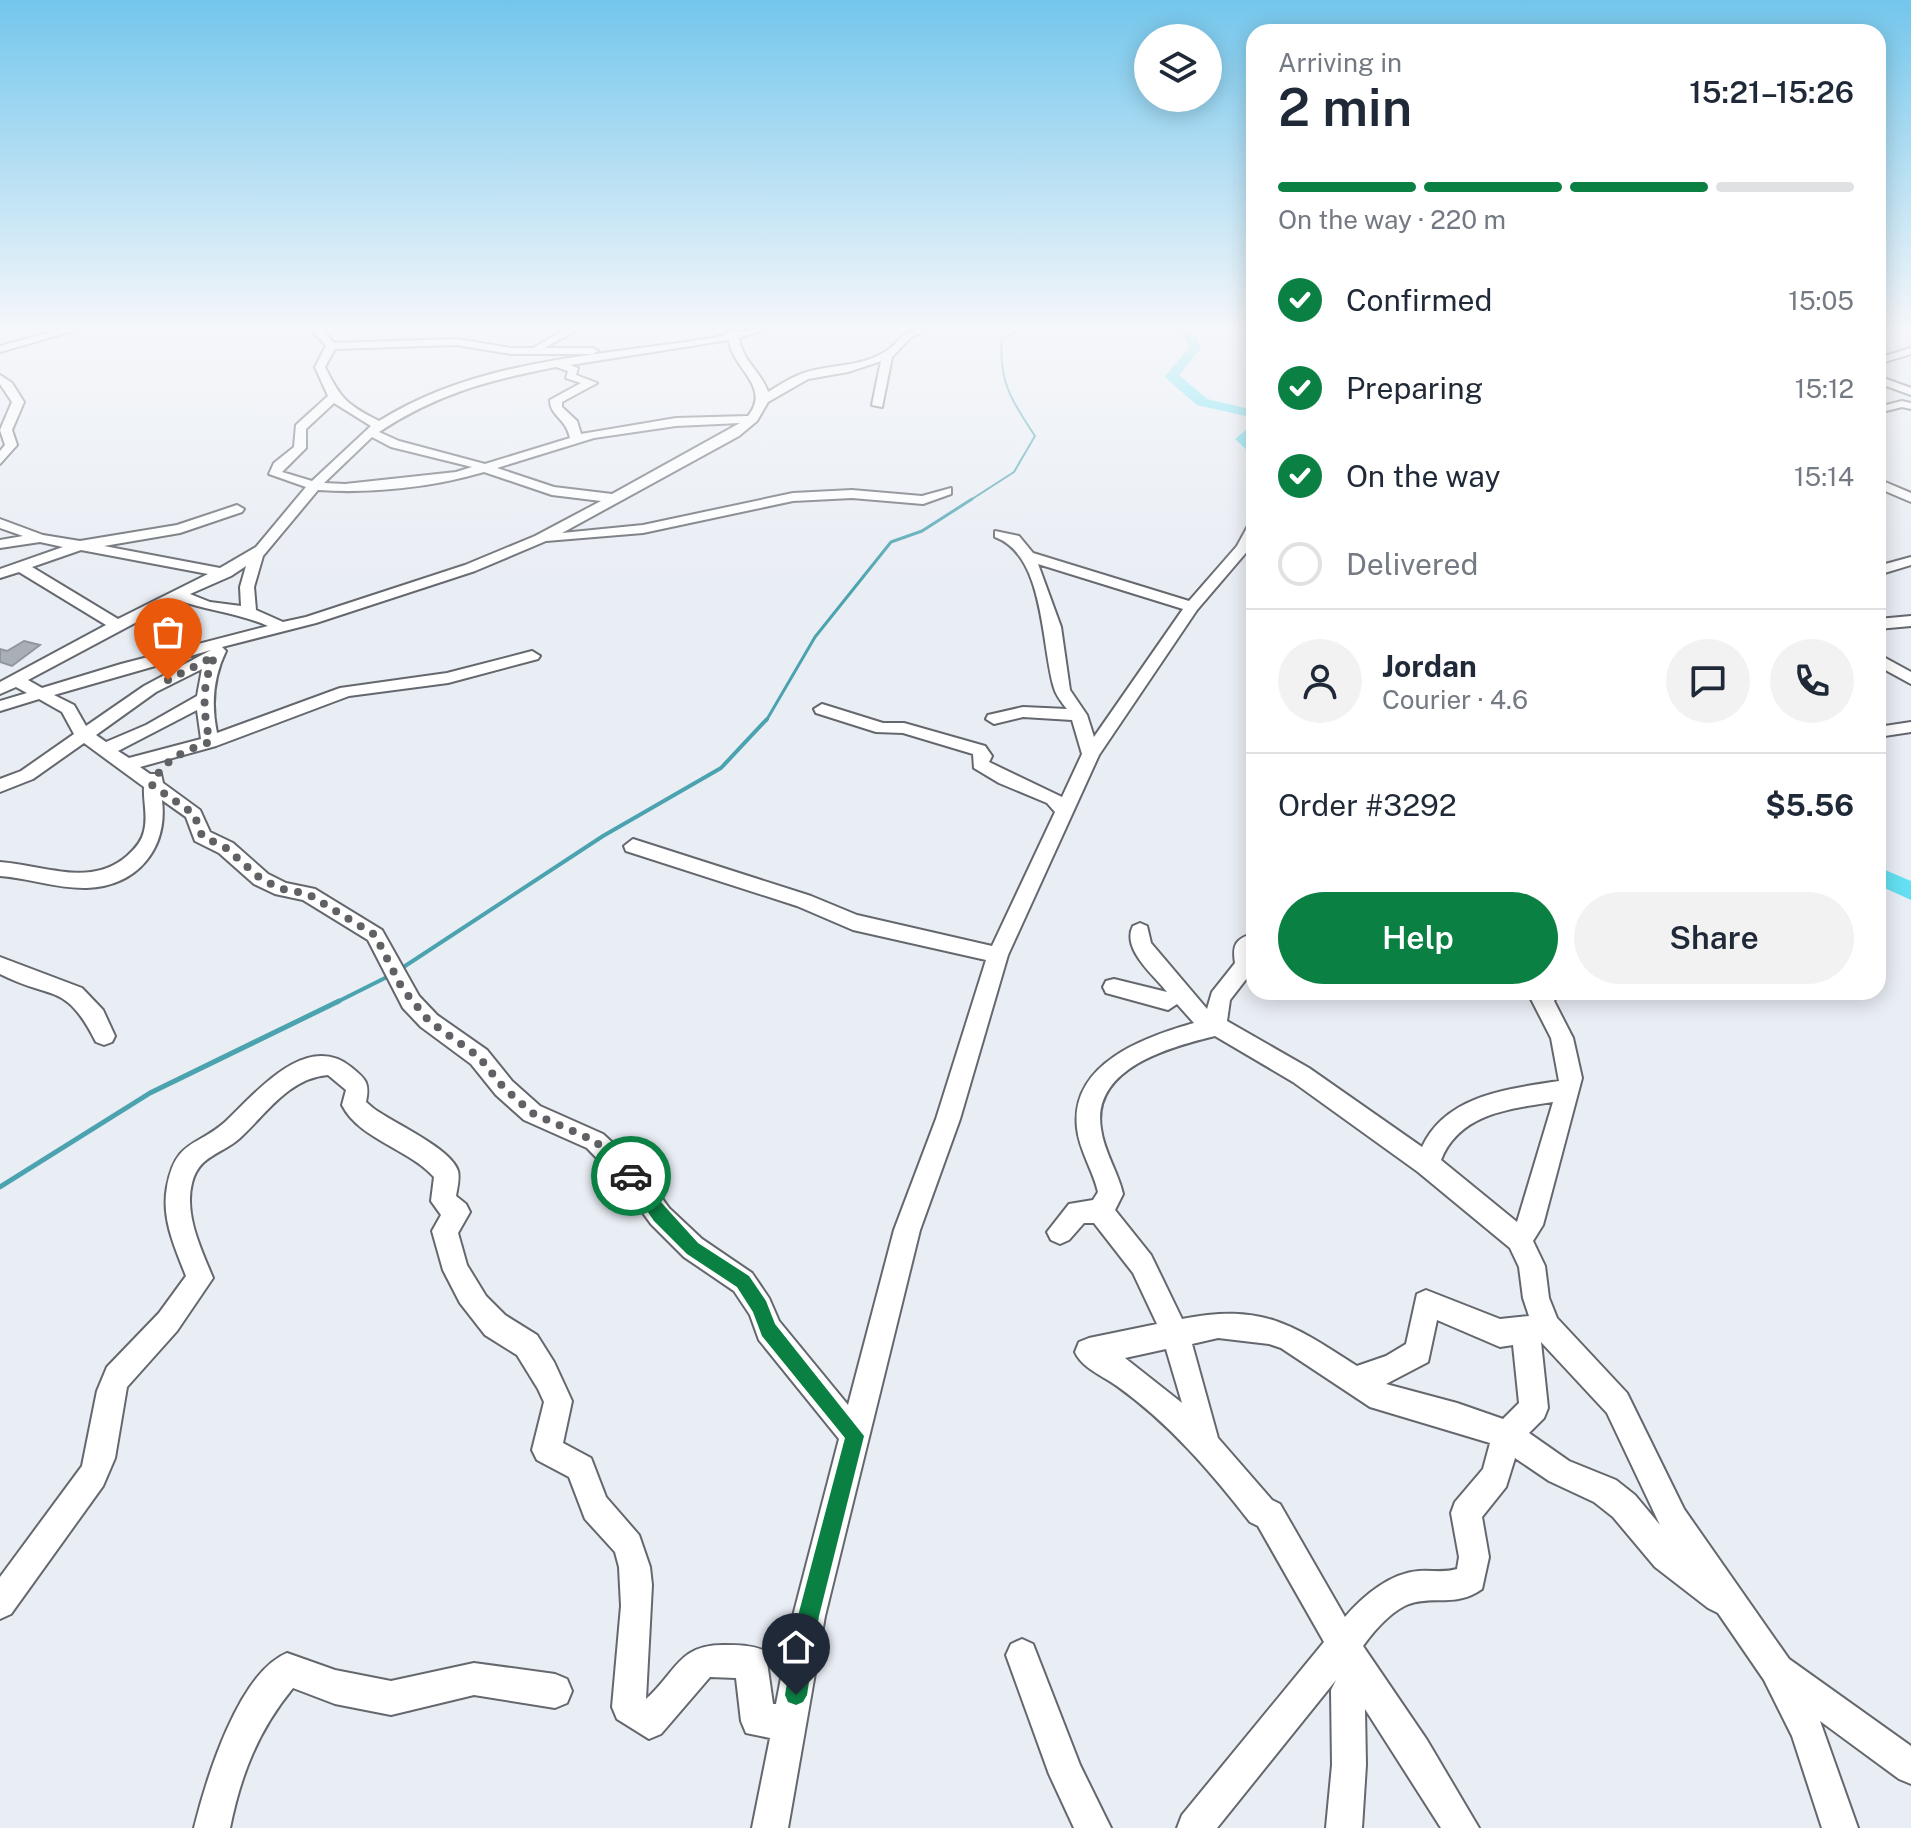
<!DOCTYPE html>
<meta charset="utf-8">
<style>
:root{--surface:#fff;--page:#f2f2f3;--text:#1f2937;--muted:#747a83;--line:#e0e1e3;--accent:#0b8043}
body{margin:0;font-family:"Public Sans",sans-serif;background:var(--page);color:var(--text);height:100vh;display:flex;flex-direction:column;font-size:30px;white-space:nowrap}
*{box-sizing:border-box;margin:0}
p{font-size:26px;color:var(--muted)}
.icon{flex:none;width:44px;height:44px;fill:none;stroke:currentColor;stroke-width:2;stroke-linecap:round;stroke-linejoin:round}
.map{position:relative;flex:1;overflow:hidden}
.side{position:absolute;left:1246px;top:24px;width:640px;height:976px;display:flex;flex-direction:column;background:var(--surface);border-radius:24px;box-shadow:0 4px 20px #0003}
.side>*{flex:none}
.fabs{position:absolute;left:1134px;top:24px;display:grid;gap:16px}
.fabs a{display:grid;place-items:center;width:88px;height:88px;border-radius:50%;background:var(--surface);box-shadow:0 4px 20px #0003;font-size:40px}
.pin{position:absolute;display:grid;place-items:center;width:68px;height:68px;color:#fff;margin:-82px -34px;border-radius:50% 50% 50% 0;rotate:-45deg;box-shadow:0 0 8px #0007}
.pin .icon{rotate:45deg}
.courier{position:absolute;display:grid;place-items:center;width:80px;height:80px;margin:-40px;border:6px solid #0b8043;border-radius:50%;background:#fff;color:#222;box-shadow:0 2px 10px #0007}
.headline em{font-style:normal;font-weight:600}
.headline div{display:flex;flex-direction:column-reverse}
.headline{display:flex;align-items:center;justify-content:space-between;height:136px;padding:0 32px}
h1{font-size:52px;font-weight:600;line-height:60px}
.bar{display:grid;grid-template-columns:repeat(4,1fr);gap:12px 8px;align-content:center;height:96px;padding:0 32px}
.bar i{height:10px;border-radius:6px;background:var(--line)}
.bar .on{background:var(--accent)}
.bar p{grid-column:span 4}
.line{display:flex;align-items:center;gap:20px;padding:0 32px;border-top:2px solid var(--line)}
.line div{flex:1}
.round{display:grid;place-items:center;flex:none;width:84px;height:84px;border-radius:42px;background:var(--page)}
ol{padding:0 32px;list-style:none}
li{display:flex;align-items:center;gap:24px;height:88px}
li p{margin-inline-start:auto}
li .icon{padding:8px;border-radius:50%;background:var(--accent);color:#fff;stroke-width:4}
li:last-child{color:var(--muted)}
li i{width:44px;height:44px;border:4px solid var(--line);border-radius:50%}
.button{display:flex;gap:16px;margin-top:auto;padding:16px 32px}
.button a{flex:1;height:92px;border-radius:48px;background:var(--accent);color:#fff;font-size:32px;font-weight:600;line-height:92px;text-align:center}
.button a+a{background:var(--page);color:var(--text)}
.map>svg:first-child{display:block}
.lines{fill:none;stroke-linecap:round;stroke-linejoin:round}
.stream-far3{stroke:#4ca3b0;stroke-width:2}
.stream-far2{stroke:#4ca3b0;stroke-width:3}
.stream-far1{stroke:#4ca3b0;stroke-width:4}
.stream{stroke:#4ca3b0;stroke-width:5}
.river{fill:#64e0f2;fill-rule:evenodd}
.building{fill:#a9b0b5;stroke:#90979c;stroke-width:2}
.minor-casing{stroke:#64686e;stroke-width:4}
.minor{fill:#fff;fill-rule:evenodd}
.route{fill:#0b8043}
.done{stroke:#5f6164;stroke-width:8;stroke-dasharray:0 14.4}
</style>
<div class="map">
<svg width="1911" height="1828" viewBox="0 0 1911 1828">
<rect width="100%" height="100%" fill="#e9edf4"/>
<g class="lines">
<!-- stream-far3 -->
<path class="stream-far3" d="M969 501 1014 472 1035 436C1013 403 998 381 1002 340L1020 329"/>
<!-- stream-far2 -->
<polyline class="stream-far2" points="766,721 815,637 891,542 922,531 972,499"/>
<!-- stream-far1 -->
<g class="stream-far1">
<polyline points="399,970 603,836 721,768 767,719"/>
<polyline points="335,1003 391,975"/>
</g>
<!-- stream -->
<polyline class="stream" points="0,1187 150,1093 339,1001"/>
<!-- river -->
<g class="river">
<path d="M1172 329C1188 329 1196 332 1201 348L1179 375 1207 399 1254 410V418L1197 405 1167 379 1165 376 1189 348 1186 340Z"/>
<polygon points="1254,423 1254,435 1250,439 1254,444 1254,457 1235,439"/>
<polygon points="1878,867 1911,881 1911,900 1878,885"/>
</g>
</g>
<!-- building -->
<polygon class="building" points="24,641 40,645 12,666 0,662 0,649 7,651"/>
<g class="lines">
<!-- minor casing -->
<g class="minor-casing">
<g id="minor">
<polygon points="62,329 79,329 0,352 0,346"/>
<path d="M311 329H322L334 343 456 339 511 348H533L566 329H579L544 348H593L598 351 593 354H511L456 345 335 349 325 367C341 400 348 405 379 421 479 358 601 356 713 338L728 334 726 329 737 332 766 329 739 338C742 361 761 371 768 392 778 386 790 378 801 374 827 364 856 368 881 354 903 343 898 329 929 329L910 338 892 357 882 407 872 405 881 361 848 372 808 379 768 402 757 421 739 436 562 533 643 525 793 493 852 490 922 496 951 488V494L923 504 852 498 793 501 643 533 546 541 475 571 316 623 222 647 226 651C213 678 211 704 217 733L340 688 447 673 532 651 540 656 538 659 448 683 349 696 216 746 140 767 150 774H161L163 783 200 810 210 832 233 843 268 874 286 883 315 889 382 930 419 996 437 1015 487 1050 512 1081 540 1106 603 1134 640 1168 669 1208 702 1239 752 1273 769 1298 779 1321 848 1405 894 1230 936 1119 986 960 853 930 797 906 626 851 624 846 633 839 811 896 857 915 992 946 1055 812 1047 803 999 783 974 768 973 754 903 733 876 732 816 713 814 709 822 704 883 723H904L985 746 992 756 989 762 1062 797 1082 754 1072 720 1023 717 994 724 986 719 988 715 1023 707 1067 709C1062 703 1056 695 1054 688 1041 645 1045 555 995 537V531L1019 536 1033 553 1189 601 1237 546 1249 524 1254 523V540L1250 548 1197 610 1099 755 1008 955 960 1119 920 1230 825 1616 788 1828H752L770 1738 746 1733 741 1721 736 1678 710 1677 661 1734 649 1739 617 1719 612 1707 621 1606 619 1567 615 1552 585 1519 569 1477 537 1460 532 1450 544 1402 538 1389 517 1355 485 1335 460 1303 443 1270 432 1231 441 1215 431 1201 434 1177C409 1149 359 1139 342 1105L346 1090 328 1075C289 1078 266 1114 240 1138 221 1155 199 1155 192 1183 184 1215 201 1249 213 1278L177 1331 127 1387 115 1458 103 1486 11 1614 0 1619V1577L82 1466 97 1391 107 1367 159 1313 186 1276C175 1248 161 1218 167 1187 176 1139 197 1147 225 1122 256 1093 306 1031 351 1067 366 1079 370 1083 366 1102L373 1108C393 1123 451 1148 458 1171 460 1179 457 1189 456 1196L466 1204 470 1212 458 1233 467 1265 486 1296 505 1315 537 1335 554 1362 572 1401 563 1443 591 1458 606 1497 639 1535 650 1567 652 1585 646 1699C676 1673 678 1644 725 1645 739 1645 750 1645 763 1650L767 1662 773 1704H776L793 1616 839 1439 759 1340 750 1315 734 1291 684 1257 651 1224 622 1184 587 1148 524 1120 496 1095 471 1064 421 1027 403 1008 368 940 303 900 275 894 254 884 219 853 195 841 186 817 162 800C168 848 138 886 87 888 58 889 29 878 0 876V862C43 865 90 888 127 856 135 849 142 841 144 831 148 816 143 801 144 787L84 743 33 779 0 792V779L21 771 74 734 62 712 39 699 0 711V701L27 693 16 687 0 694V682L106 625 19 572 0 578V569L63 547 40 542 0 548V540L23 536 0 528V519L43 535 80 541 177 525 237 505 244 509 242 512 180 533 104 546 220 568 256 547 306 487 269 474 274 463 294 447 296 425 328 396 315 367 326 346ZM729 340C732 369 772 386 748 416L676 418 581 434 577 421 562 407V402L597 383 576 375 578 368 570 365ZM556 367 568 371 566 378 581 383 550 400C550 416 566 418 570 438L485 464 399 441 379 432C437 394 489 380 556 367ZM334 403 371 426 312 481 282 472 306 448V429ZM740 423 612 494 554 487 497 468 594 438 676 426ZM372 437 391 447 472 467 456 472 345 484 324 483ZM484 472 552 495 601 501 535 536 465 565 306 617 283 622 256 610 254 587 263 556 318 490C371 494 433 487 484 472ZM81 550 208 574 118 619 32 567ZM1038 564 1183 609 1094 737 1087 715 1070 690 1061 627ZM246 566 240 587 241 606 210 602 190 594 231 576ZM178 600C208 611 239 613 268 626L121 664 42 688 28 680ZM211 650 144 686 86 726 74 705 54 695ZM202 669 197 696 146 725 106 742 96 735 156 692ZM197 710 201 739 129 758 118 751Z"/>
<polygon points="1911,348 1911,354 1878,364 1878,358"/>
<polygon points="0,375 12,383 24,402 12,430 17,445 0,464 0,451 5,445 0,430 12,402 0,384"/>
<polygon points="1878,376 1911,388 1911,395 1878,383"/>
<polygon points="1902,401 1911,403 1911,409 1902,407 1878,413 1878,407"/>
<polygon points="1878,479 1911,493 1911,502 1878,488"/>
<polygon points="1911,557 1911,565 1878,575 1878,566"/>
<polygon points="1911,616 1911,626 1878,629 1878,619"/>
<polygon points="1878,654 1911,672 1911,684 1878,666"/>
<polygon points="1911,722 1911,732 1878,737 1878,727"/>
<path d="M1140 923 1147 926 1151 943 1207 1009 1212 992 1235 963C1232 944 1236 939 1254 933V969L1230 1000 1227 1021 1309 1068 1422 1147C1446 1095 1508 1089 1559 1081L1551 1038 1531 999 1535 992H1560L1554 1001 1573 1038 1582 1078 1543 1225 1533 1241 1545 1266 1549 1298 1557 1318 1627 1393 1684 1509 1789 1659 1911 1746V1784L1899 1779 1820 1721 1858 1828H1822L1792 1736 1764 1680 1718 1613 1708 1608 1655 1567 1613 1517 1594 1502 1549 1481 1515 1458 1506 1487 1482 1517 1489 1557 1482 1589C1455 1608 1435 1595 1409 1604 1391 1611 1374 1631 1363 1646L1427 1740 1479 1828H1441L1365 1709 1366 1765 1362 1828H1326L1332 1765 1331 1690 1336 1680 1217 1828H1177L1182 1815 1324 1642 1258 1526 1250 1522C1211 1472 1169 1423 1117 1386 1103 1376 1082 1368 1075 1352L1079 1342 1089 1338 1157 1324 1133 1273 1094 1223H1084L1069 1240 1060 1244 1051 1240 1047 1232 1069 1204 1093 1200 1098 1192C1093 1170 1079 1150 1077 1128 1070 1063 1145 1037 1194 1023L1177 1004 1168 1010 1106 993 1103 987 1106 981 1114 979 1167 992C1154 975 1121 949 1133 926ZM1215 1036 1293 1082 1418 1172 1510 1248 1519 1267 1523 1298 1529 1316 1500 1319 1426 1290 1417 1294 1406 1344 1386 1356 1357 1366C1292 1324 1262 1303 1182 1319L1151 1255 1115 1210 1123 1194C1118 1172 1104 1152 1101 1129 1091 1068 1170 1047 1215 1036ZM1553 1102 1517 1222 1441 1160C1459 1114 1508 1109 1553 1102ZM1437 1320 1500 1347 1513 1345 1519 1403 1503 1419 1457 1403 1386 1384 1428 1362ZM1218 1338 1269 1344 1281 1348 1370 1407 1490 1443 1483 1469 1455 1502 1451 1513 1459 1557 1457 1569C1444 1573 1432 1570 1419 1571 1390 1573 1363 1596 1345 1617L1280 1504 1272 1500 1218 1438 1192 1344ZM1541 1342 1607 1413 1660 1525 1635 1495 1616 1480 1569 1461 1529 1433 1544 1418 1548 1408ZM1166 1349 1182 1403 1125 1358Z"/>
<path d="M0 957 82 988 103 1010 115 1036 112 1042 104 1045 96 1042C65 981 53 1001 0 974Z"/>
<polygon points="1022,1639 1033,1644 1080,1765 1111,1828 1074,1828 1049,1774 1006,1655 1011,1644"/>
<path d="M287 1653 335 1670 391 1681 474 1663 555 1674 567 1679 572 1691 567 1703 555 1708 474 1695 391 1715 335 1704 293 1688C258 1731 241 1774 230 1828H194C206 1780 238 1673 287 1653Z"/>
</g>
</g>
<!-- minor -->
<use href="#minor" class="minor"/>
</g>
<!-- sky -->
<linearGradient id="sky" x2="0" y2="1"><stop stop-color="#73c6ec"/><stop offset="0.56" stop-color="#f5f7fa"/><stop offset="1" stop-color="#f5f7fa" stop-opacity="0"/></linearGradient>
<rect width="1911" height="585" fill="url(#sky)"/>
<!-- route -->
<polygon class="route" points="631,1169 698,1243 749,1276 766,1301 775,1324 864,1436 819,1616 807,1695 803,1702 796,1705 788,1702 785,1695 798,1616 845,1438 762,1336 753,1312 737,1287 687,1254 654,1221 623,1176"/>
<g class="lines">
<!-- done -->
<path class="done" d="M168 680 215 656C201 683 203 713 210 742 184 751 163 759 152 785L194 814 202 836 226 848 261 879 282 889 308 894 375 935 402 988 429 1021 479 1057 504 1088 532 1113 595 1141 631 1176"/>
</g>
</svg>
<div class="fabs">
<a><svg class="icon" aria-label="layers" viewBox="0 0 24 24"><path d="M12 4l9 5-9 5-9-5zM3 14l9 5 9-5"/></svg></a>
</div>
<div class="pin" style="left:168px;top:680px;background:#ea580c"><svg class="icon" aria-label="bag" viewBox="0 0 24 24"><path d="M5 8h14l-1 12H6zM9 8a3 3 0 0 1 6 0"/></svg></div>
<div class="pin" style="left:796px;top:1695px;background:#1f2937"><svg class="icon" aria-label="home" viewBox="0 0 24 24"><path d="M3 11l9-7 9 7M6 9v11h12V9"/></svg></div>
<div class="courier" style="left:631px;top:1176px"><svg class="icon" aria-label="car" viewBox="0 0 24 24"><path d="M5 17H2v-5l4-1 3-4h7l3 4 3 1v5h-3M9 17h6M6 11h13"/><circle cx="7" cy="17" r="2"/><circle cx="17" cy="17" r="2"/></svg></div>
<section class="side">
<div class="headline"><div><h1>2 min</h1><p>Arriving in</p></div><em>15:21–15:26</em></div>
<div class="bar"><i class="on"></i><i class="on"></i><i class="on"></i><i></i><p>On the way · 220 m</p></div>
<ol>
<li><svg class="icon" aria-label="check" viewBox="0 0 24 24"><path d="M5 12l5 5 9-10"/></svg>Confirmed<p>15:05</p></li>
<li><svg class="icon" aria-label="check" viewBox="0 0 24 24"><path d="M5 12l5 5 9-10"/></svg>Preparing<p>15:12</p></li>
<li><svg class="icon" aria-label="check" viewBox="0 0 24 24"><path d="M5 12l5 5 9-10"/></svg>On the way<p>15:14</p></li>
<li><i></i>Delivered</li>
</ol>
<div class="line" style="height:144px"><a class="round"><svg class="icon" aria-label="person" viewBox="0 0 24 24"><circle cx="12" cy="8" r="4"/><path d="M4 21q1-7 8-7t8 7"/></svg></a><div><b>Jordan</b><p>Courier · 4.6</p></div><a class="round"><svg class="icon" aria-label="chat" viewBox="0 0 24 24"><path d="M4 5h16v11H9l-5 4z"/></svg></a><a class="round"><svg class="icon" aria-label="phone" viewBox="0 0 24 24"><path d="M5 4h4l2 5-3 2q2 4 5 5l2-3 5 2v4C11 20 4 13 5 4z"/></svg></a></div>
<div class="line" style="height:104px"><div>Order #3292</div><b>$5.56</b></div>
<div class="button"><a>Help</a><a>Share</a></div>
</section>
</div>
